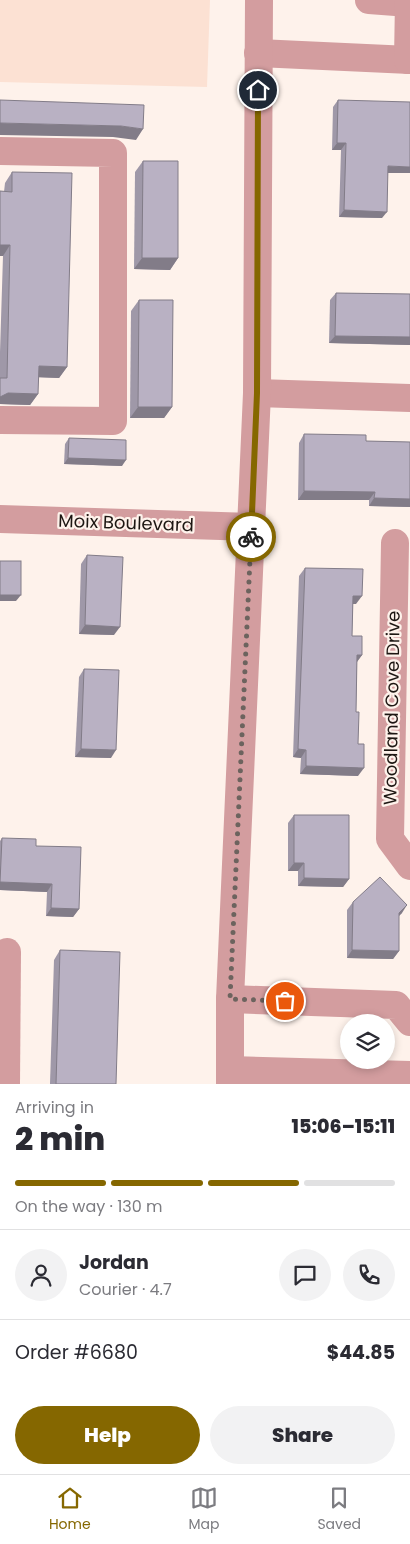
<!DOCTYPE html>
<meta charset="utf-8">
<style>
:root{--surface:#fff;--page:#f2f2f3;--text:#2b2b33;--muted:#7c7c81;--line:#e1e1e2;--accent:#856700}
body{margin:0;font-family:Poppins,sans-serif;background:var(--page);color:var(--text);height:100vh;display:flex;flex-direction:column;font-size:19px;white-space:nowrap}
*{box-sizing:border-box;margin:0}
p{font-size:16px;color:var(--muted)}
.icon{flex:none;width:28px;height:28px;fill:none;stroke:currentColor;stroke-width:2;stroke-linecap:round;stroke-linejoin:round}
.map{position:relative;height:1084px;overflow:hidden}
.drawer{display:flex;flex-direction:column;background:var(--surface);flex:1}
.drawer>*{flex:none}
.controls{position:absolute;left:340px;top:1014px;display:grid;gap:10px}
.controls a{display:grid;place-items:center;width:55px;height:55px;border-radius:50%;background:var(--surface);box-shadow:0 2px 8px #0003;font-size:25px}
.pin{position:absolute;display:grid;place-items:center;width:42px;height:42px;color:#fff;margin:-21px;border:2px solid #fff;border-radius:50%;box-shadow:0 1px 5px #0007}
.courier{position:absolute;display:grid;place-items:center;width:50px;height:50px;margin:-25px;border:4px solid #856700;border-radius:50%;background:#fff;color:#222;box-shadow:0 1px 6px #0007}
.summary em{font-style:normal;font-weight:800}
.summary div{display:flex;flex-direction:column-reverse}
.summary{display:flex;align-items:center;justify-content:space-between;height:85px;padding:0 15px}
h1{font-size:32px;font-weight:800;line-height:38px}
.bar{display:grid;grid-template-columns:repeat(4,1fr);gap:8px 5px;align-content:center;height:60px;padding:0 15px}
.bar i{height:6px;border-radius:4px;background:var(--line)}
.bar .on{background:var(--accent)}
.bar p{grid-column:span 4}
.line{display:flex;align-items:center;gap:12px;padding:0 15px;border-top:1px solid var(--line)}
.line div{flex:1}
.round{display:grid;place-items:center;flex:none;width:52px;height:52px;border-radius:26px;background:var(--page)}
.button{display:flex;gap:10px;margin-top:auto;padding:10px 15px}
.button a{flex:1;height:58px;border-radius:30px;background:var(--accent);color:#fff;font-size:20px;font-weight:800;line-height:58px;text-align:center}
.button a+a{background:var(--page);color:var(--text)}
.dock{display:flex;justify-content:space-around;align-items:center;height:70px;border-top:1px solid var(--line);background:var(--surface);font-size:14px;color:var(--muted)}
.dock a{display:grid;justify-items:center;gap:2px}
.dock .on{color:var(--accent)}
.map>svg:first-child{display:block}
.built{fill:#fce1d3}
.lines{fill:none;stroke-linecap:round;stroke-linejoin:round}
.minor{stroke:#d39d9f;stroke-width:28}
.wall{fill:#9f98a8}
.shaded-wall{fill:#827c88}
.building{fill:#b9b1c3;stroke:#827c88}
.done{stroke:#6c635e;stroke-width:5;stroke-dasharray:0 9}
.route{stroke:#856700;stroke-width:6}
.labels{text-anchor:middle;stroke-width:4.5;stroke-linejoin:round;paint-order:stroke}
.street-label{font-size:18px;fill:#1d1612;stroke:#fef2eb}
</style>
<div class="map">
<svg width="410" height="1084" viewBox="0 0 410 1084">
<rect width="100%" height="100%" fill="#fef2eb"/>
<!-- built -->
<polygon class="built" points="0,0 210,0 207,87 0,82"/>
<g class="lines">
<!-- minor -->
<g class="minor">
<polyline points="369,0 409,3"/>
<polyline points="258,53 410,60"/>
<polyline points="408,60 409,0"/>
<polyline points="0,151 113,153 113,421 0,420"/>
<polyline points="257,393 410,398"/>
<polyline points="0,519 252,527"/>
<polyline points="395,543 390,839 410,866"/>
<polyline points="230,999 396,1005 410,1022"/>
<polyline points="230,1070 410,1075"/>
<polyline points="6,1084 7,952"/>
<polyline points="230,1084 230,999 257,393 259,0"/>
</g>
</g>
<!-- wall -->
<g class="wall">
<polygon points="338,100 388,173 382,218 339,217 341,150 332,150 333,107"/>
<polygon points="143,161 178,258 170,270 134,269 135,172"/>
<polygon points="12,172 67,367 59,378 38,377 38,394 30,405 0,404 0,352 3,256 0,256 0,191 4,192 5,183"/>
<polygon points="336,293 410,294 410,345 329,343 330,300"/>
<polygon points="139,300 172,407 164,418 130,418 131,311"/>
<polygon points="304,434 366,441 410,442 410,507 369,506 369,500 298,500 299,443"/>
<polygon points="69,438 122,466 64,464 65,444"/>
<polygon points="87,555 114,635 79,634 81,564"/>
<polygon points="305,568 356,604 353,604 352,636 362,655 357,662 356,712 358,744 358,776 300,774 301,758 293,757 299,576"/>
<polygon points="84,669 111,758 75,757 79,677"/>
<polygon points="294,815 349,879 343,887 298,886 298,871 288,871 288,823"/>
<polygon points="2,838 36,846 79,909 73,917 46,916 47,892 0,890 0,841"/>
<polygon points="353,902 402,913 399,916 399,951 393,959 347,958 347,910"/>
<polygon points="60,950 116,1084 50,1084 54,960"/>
</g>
<!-- shaded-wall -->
<g class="shaded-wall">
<polygon points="0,123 121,126 143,129 136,140 113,137 0,135"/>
<polygon points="337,143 346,143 341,150 332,150"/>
<polygon points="388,166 410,167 410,173 383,173"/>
<polygon points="344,210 387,212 382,218 339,217"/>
<polygon points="0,245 10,245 3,256 0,256"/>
<polygon points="142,258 178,258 170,270 134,269"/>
<polygon points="335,336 410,337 410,345 329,343"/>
<polygon points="39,366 67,367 59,378 31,377"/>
<polygon points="8,393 38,394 30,405 0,404 0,397"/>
<polygon points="138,407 172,407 164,418 130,418"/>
<polygon points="68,458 126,460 122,466 64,464"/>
<polygon points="304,491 375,492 369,500 298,500"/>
<polygon points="374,498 410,499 410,507 369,506"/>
<polygon points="0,595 21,595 16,601 0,601"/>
<polygon points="353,596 362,596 356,604 347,604"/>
<polygon points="85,625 120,627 114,635 79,634"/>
<polygon points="357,655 362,655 356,663"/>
<polygon points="81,749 116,750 111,758 75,757"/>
<polygon points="298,749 306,750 301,758 293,757"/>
<polygon points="306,766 364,768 358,776 300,774"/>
<polygon points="294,863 304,863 298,871 288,871"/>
<polygon points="304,878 349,879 343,887 298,886"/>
<polygon points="0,882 52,884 47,892 0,890"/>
<polygon points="407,905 402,913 393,921 399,913"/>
<polygon points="51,908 79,909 73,917 46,916"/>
<polygon points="352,950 399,951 393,959 347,958"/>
</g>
<!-- building -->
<g class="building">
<polygon points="0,100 144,105 143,129 121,126 0,123"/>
<polygon points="338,100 410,102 410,167 388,166 387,212 344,210 346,143 337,143"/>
<polygon points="143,161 178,161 178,258 142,258"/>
<polygon points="12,172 72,173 67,367 39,366 38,394 8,393 0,397 0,378 7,378 10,245 0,245 0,191 12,192"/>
<polygon points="336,293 410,294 410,337 335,336"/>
<polygon points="139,300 173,300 172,407 138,407"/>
<polygon points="304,434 366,435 366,441 410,442 410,499 374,498 375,492 304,491"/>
<polygon points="69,438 126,440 126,460 68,458"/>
<polygon points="87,555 123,557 120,627 85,625"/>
<rect x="0" y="561" width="21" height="34"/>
<polygon points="305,568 363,569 362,596 353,596 352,636 362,636 362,655 357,655 356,712 359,712 358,744 364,744 364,768 306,766 306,750 298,749"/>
<polygon points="84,669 119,670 116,750 81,749"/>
<polygon points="294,815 349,815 349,879 304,878 304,863 294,863"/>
<polygon points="2,838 36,839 36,846 81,847 79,909 51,908 52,884 0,882"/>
<polygon points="380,877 407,905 399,913 399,951 352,950 353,902"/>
<polygon points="60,950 120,952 116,1084 56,1084"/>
</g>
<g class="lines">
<!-- done -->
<polyline class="done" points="251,537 230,999 285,1001"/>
<!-- route -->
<polyline class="route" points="251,537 257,393 258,90"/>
</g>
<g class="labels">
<!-- street labels -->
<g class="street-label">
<text transform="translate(126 523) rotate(2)" y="6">Moix Boulevard</text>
<text transform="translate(392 708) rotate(-89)" y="6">Woodland Cove Drive</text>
</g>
</g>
</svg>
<div class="controls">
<a><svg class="icon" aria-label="layers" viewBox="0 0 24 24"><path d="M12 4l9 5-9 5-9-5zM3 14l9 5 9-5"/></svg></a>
</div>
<div class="pin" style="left:285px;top:1001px;background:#ea580c"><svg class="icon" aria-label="bag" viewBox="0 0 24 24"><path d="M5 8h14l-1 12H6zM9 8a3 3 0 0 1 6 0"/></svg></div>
<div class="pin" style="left:258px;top:90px;background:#1f2937"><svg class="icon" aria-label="home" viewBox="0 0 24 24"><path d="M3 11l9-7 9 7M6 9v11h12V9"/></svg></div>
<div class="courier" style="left:251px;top:537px"><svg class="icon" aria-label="bike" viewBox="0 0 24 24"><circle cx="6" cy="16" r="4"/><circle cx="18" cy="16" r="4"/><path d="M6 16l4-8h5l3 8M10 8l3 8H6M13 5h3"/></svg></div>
</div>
<section class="drawer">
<div class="summary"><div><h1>2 min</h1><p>Arriving in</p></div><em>15:06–15:11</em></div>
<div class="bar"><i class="on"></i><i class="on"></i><i class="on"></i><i></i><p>On the way · 130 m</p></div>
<div class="line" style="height:90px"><a class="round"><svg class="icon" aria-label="person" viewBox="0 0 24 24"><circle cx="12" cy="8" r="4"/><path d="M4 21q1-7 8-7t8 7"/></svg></a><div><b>Jordan</b><p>Courier · 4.7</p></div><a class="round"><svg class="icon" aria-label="chat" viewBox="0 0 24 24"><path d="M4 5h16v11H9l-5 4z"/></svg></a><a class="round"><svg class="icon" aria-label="phone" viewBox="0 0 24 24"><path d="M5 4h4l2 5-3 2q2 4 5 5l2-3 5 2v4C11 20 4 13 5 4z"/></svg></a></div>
<div class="line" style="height:65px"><div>Order #6680</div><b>$44.85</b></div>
<div class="button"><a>Help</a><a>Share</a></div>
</section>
<nav class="dock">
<a class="on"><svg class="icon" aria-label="home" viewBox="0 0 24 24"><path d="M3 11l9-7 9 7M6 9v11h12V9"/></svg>Home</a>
<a><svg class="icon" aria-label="map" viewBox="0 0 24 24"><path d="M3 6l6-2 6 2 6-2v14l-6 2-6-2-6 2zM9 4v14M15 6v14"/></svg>Map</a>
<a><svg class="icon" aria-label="saved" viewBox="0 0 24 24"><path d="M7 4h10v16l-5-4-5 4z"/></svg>Saved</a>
</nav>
